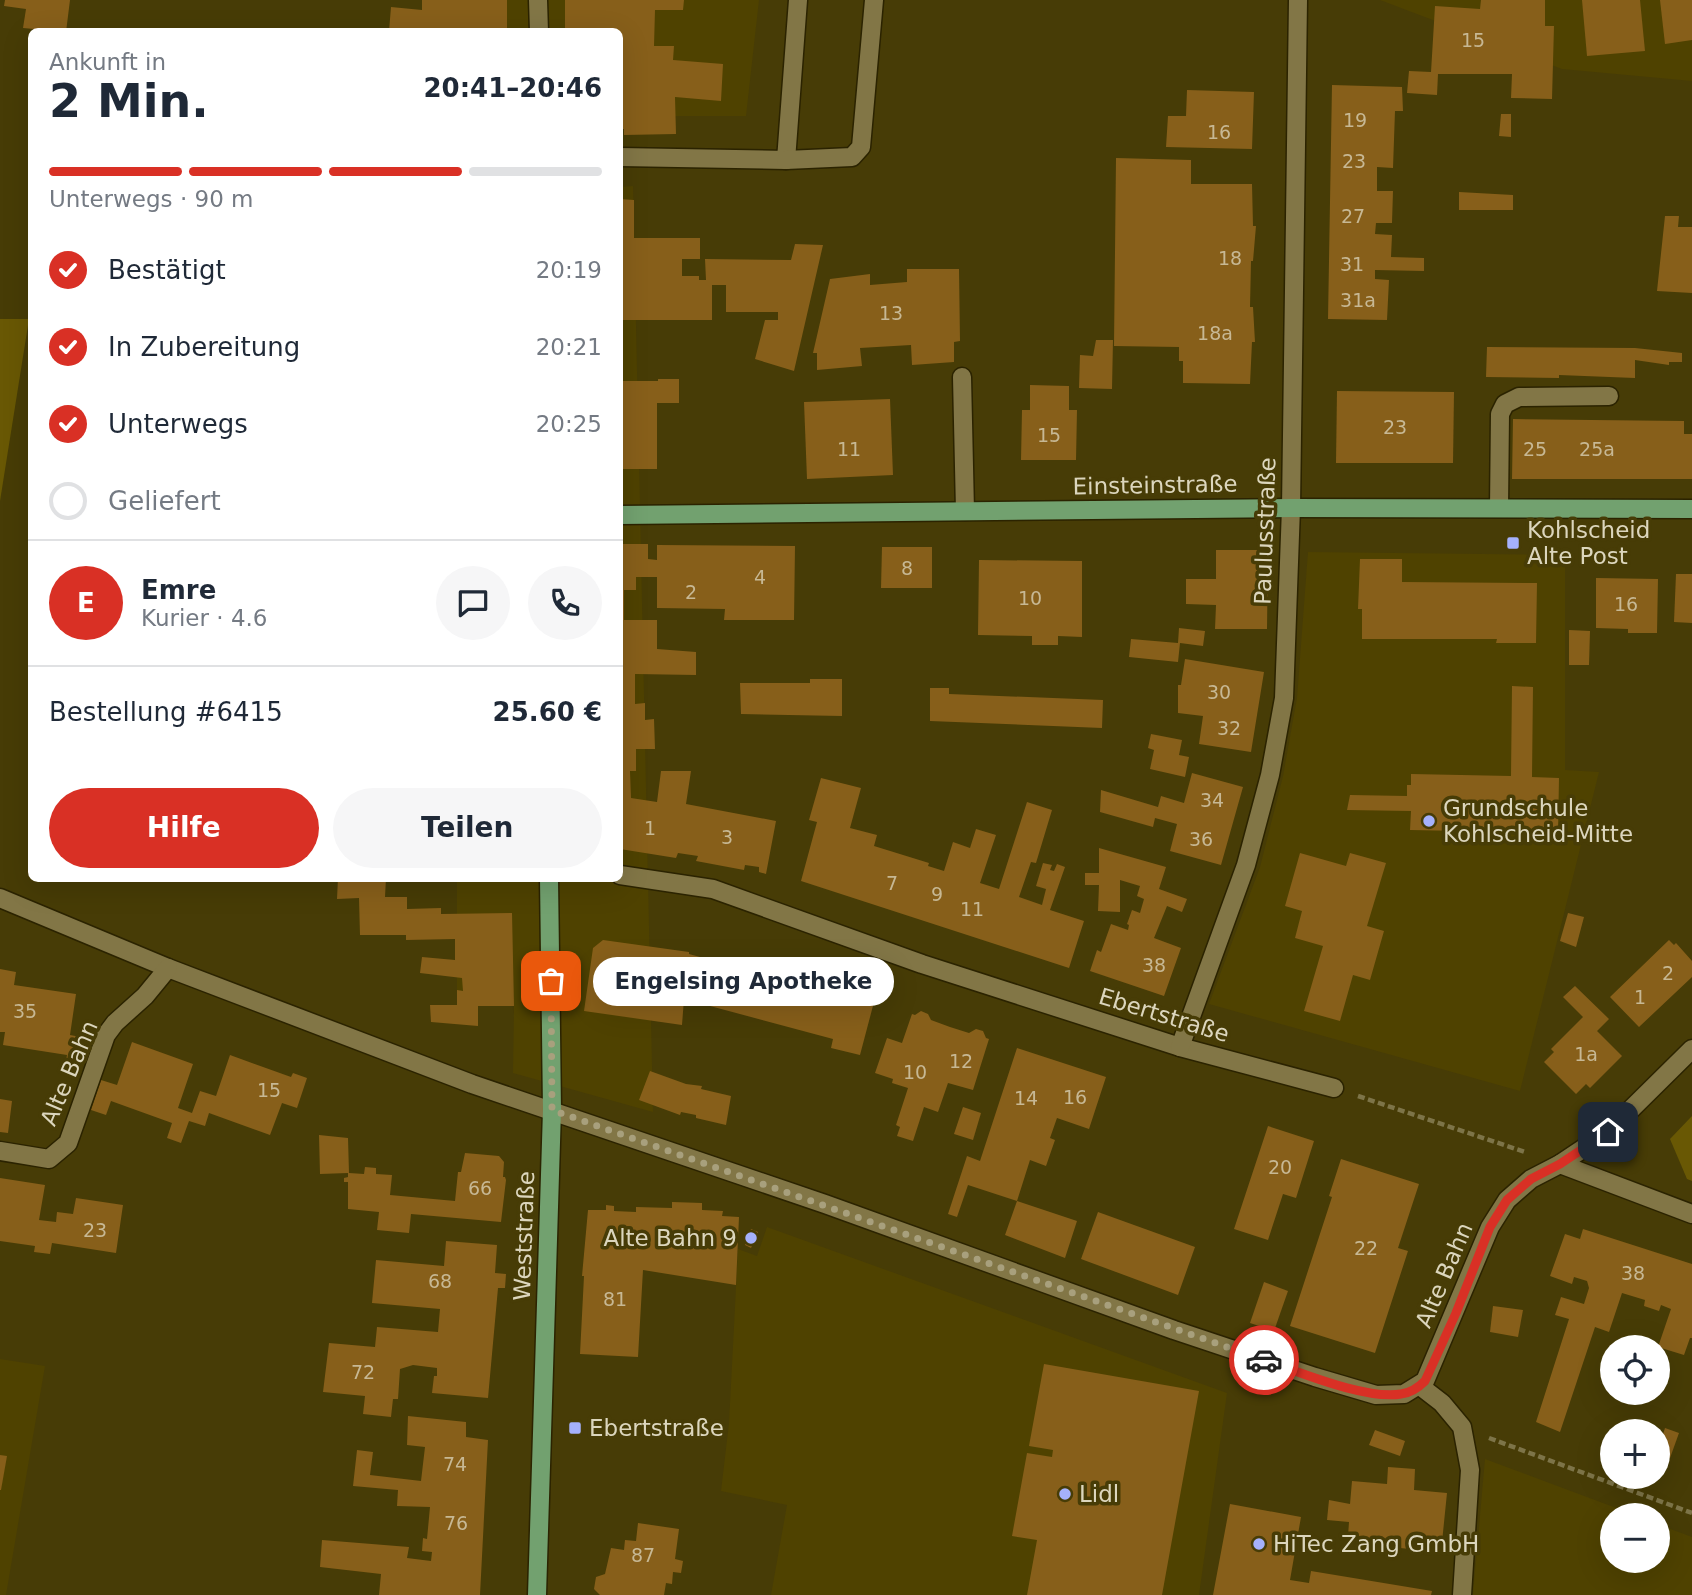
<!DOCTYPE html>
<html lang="de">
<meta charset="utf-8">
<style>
:root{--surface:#fff;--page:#f6f6f7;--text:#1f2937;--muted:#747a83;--line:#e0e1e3;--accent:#d93025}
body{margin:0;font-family:"DejaVu Sans",sans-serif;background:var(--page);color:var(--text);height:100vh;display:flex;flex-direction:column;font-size:26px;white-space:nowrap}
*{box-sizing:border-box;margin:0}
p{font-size:23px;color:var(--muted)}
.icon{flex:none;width:38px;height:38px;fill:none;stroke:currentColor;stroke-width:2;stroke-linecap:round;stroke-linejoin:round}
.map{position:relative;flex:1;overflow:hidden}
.drawer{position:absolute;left:28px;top:28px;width:595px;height:854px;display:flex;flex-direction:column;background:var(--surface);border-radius:10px;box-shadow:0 7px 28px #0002}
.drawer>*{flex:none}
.controls{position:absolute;left:1600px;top:1335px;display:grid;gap:14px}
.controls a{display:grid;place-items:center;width:70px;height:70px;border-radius:50%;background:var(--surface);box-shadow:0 7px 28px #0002;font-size:35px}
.pin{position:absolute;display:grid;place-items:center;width:60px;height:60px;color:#fff;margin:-30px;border-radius:14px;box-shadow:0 4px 10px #0006}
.courier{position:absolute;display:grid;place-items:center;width:70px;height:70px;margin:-35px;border:5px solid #d93025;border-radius:50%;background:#fff;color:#222;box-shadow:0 2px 9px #0007}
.bubble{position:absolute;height:49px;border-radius:24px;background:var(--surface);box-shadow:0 7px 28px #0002;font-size:23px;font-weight:700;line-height:49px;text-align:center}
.summary em{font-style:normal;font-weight:700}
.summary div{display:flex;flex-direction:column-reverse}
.summary{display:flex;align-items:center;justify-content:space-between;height:119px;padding:0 21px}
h1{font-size:46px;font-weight:700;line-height:52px}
.bar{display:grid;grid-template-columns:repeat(4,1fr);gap:10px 7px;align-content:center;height:84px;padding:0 21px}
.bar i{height:9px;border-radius:5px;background:var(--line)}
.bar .active{background:var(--accent)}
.bar p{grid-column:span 4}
.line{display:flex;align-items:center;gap:18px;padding:0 21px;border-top:2px solid var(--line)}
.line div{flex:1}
.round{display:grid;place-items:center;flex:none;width:74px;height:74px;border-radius:37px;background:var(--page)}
ol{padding:0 21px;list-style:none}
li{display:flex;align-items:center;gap:21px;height:77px}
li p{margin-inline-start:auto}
li .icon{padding:7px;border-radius:50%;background:var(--accent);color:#fff;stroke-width:4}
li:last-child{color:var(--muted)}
li i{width:38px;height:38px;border:4px solid var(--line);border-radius:50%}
.button{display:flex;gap:14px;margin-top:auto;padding:14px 21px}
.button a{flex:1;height:80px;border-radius:42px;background:var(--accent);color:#fff;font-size:28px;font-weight:700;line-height:80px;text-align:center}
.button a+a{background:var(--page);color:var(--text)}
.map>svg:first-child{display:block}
.built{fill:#4f4200}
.green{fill:#695804}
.building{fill:#875f1a}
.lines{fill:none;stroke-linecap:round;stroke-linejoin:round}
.minor-casing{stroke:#2b2300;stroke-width:21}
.major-casing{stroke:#2b2300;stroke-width:21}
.path{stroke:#7d7448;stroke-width:4.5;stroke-dasharray:7 3.5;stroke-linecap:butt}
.minor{stroke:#827646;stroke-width:18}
.major{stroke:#72a16f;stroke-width:18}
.done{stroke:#a8a07d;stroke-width:7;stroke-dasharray:0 12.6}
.route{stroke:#d93025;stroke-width:9}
.poi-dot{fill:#a5b1fc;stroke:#473c06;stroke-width:2.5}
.labels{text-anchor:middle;stroke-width:7;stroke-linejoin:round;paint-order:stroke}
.number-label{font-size:19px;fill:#c7b894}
.street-label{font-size:23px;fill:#dcd6bd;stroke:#473c06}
.poi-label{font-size:23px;fill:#dcd6bd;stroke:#473c06;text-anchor:start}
</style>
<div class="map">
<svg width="1692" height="1595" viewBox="0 0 1692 1595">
<rect width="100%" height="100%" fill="#473c06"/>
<!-- built -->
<g class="built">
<polygon points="457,0 759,0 746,116 620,116 620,32 457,31"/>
<polygon points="1380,0 1692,0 1692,81 1562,69"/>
<polygon points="633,186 653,1112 513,1073 514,1006 457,1005 457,879 620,878 620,187"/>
<polygon points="1308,552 1565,555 1565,770 1599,772 1520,1091 1209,1004 1260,867 1283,776 1297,698"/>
<polygon points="767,1227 1227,1393 1199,1595 771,1595 787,1505 721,1491 729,1423 738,1249 757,1256"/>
<polygon points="0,1359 45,1366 6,1595 0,1595"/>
<polygon points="1485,1459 1635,1515 1612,1516 1612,1561 1657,1561 1657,1524 1692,1537 1692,1595 1473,1595"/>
</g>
<!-- green -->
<g class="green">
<polygon points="0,319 29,319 0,501"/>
<polygon points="1692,1116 1692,1181 1687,1179 1670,1139"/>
</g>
<!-- building -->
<g class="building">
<polygon points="5,0 70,0 66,32 23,28 26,9 4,6"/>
<polygon points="422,0 507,0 507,32 389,31 391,7 422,10"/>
<polygon points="565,0 684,0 683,10 655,10 654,46 674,46 673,60 723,64 721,101 675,97 676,134 624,135 624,129 620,129 620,32 565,32"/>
<polygon points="1481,0 1545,0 1545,26 1554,26 1552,99 1511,98 1512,74 1438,74 1437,95 1407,93 1409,71 1431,72 1435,6 1480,9"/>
<polygon points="1582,0 1640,0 1645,51 1587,56"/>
<polygon points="1660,0 1692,0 1692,40 1665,44"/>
<polygon points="1332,85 1402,87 1403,111 1395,111 1393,168 1377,167 1377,191 1393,191 1392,223 1376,223 1375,234 1392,235 1391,257 1424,258 1424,271 1375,270 1375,279 1389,280 1387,320 1328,319"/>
<polygon points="1187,90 1254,92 1252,149 1166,147 1168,116 1186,116"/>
<polygon points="1501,114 1511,114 1511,137 1499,136"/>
<polygon points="1116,158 1191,160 1191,184 1252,184 1253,226 1256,226 1253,261 1251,261 1250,307 1253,307 1255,342 1252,342 1250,384 1183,383 1183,361 1179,361 1179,347 1114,346"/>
<polygon points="1459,192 1513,195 1513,210 1459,210"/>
<polygon points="620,199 634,200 634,238 700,238 700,259 682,259 682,276 699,276 699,280 706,280 705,259 791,260 795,244 823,245 794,371 755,359 765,320 778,320 778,312 726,312 726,285 712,285 712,320 620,320"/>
<polygon points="1665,216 1679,216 1678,227 1692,227 1692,293 1657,291"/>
<polygon points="907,269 959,269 960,341 954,342 954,362 912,365 911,345 860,348 862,366 817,370 817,353 813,353 830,279 870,274 870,285 907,282"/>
<polygon points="1096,340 1113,340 1112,389 1079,388 1080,355 1093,356"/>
<polygon points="1487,347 1635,348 1682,353 1682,362 1669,362 1669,365 1635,360 1635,378 1559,375 1559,378 1486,377"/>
<polygon points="658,379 679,379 679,403 657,403 657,469 620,469 620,388 623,388 623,381 658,381"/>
<polygon points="1030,385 1069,386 1069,410 1077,410 1076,460 1021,460 1022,410 1030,410"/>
<polygon points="1337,391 1454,392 1453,463 1336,463"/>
<polygon points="890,399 893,475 807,479 804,402"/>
<polygon points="1513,419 1684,421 1684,434 1692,434 1692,479 1512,479"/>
<polygon points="620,544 648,544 648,559 657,560 657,545 795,546 794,620 724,620 725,609 657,608 657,577 636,577 636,590 624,590 624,620 657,620 657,649 696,652 696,675 635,674 635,704 645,703 645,720 654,719 655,749 636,749 636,771 630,771 631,798 657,802 661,771 691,771 686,804 776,821 766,874 759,872 759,867 745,865 744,870 696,861 698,856 678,853 676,858 620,849"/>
<polygon points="882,547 932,547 932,588 881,588"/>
<polygon points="1216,550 1268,550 1267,629 1215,629 1216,605 1186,604 1186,579 1216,579"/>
<polygon points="1360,559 1402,559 1402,582 1537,583 1536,643 1496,643 1497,639 1362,639 1362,609 1358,609"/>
<polygon points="979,560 1082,561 1082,637 1058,636 1058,645 1032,645 1032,636 978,635"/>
<polygon points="1676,574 1692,574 1692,623 1674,622"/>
<polygon points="1596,578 1658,579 1657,633 1628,633 1628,629 1596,628"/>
<polygon points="1179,628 1205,631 1203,646 1180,643 1178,662 1129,657 1131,639 1178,643"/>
<polygon points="1569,630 1590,631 1589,665 1569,665"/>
<polygon points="1185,659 1264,672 1251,752 1199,744 1203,716 1178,713 1178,685 1181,685"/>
<polygon points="810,679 842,679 842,716 741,714 740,683 810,683"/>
<polygon points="1512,686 1533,687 1532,777 1559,778 1558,833 1410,830 1411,811 1347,810 1350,795 1407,796 1407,785 1411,785 1411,774 1511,776"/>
<polygon points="930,688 949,688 949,694 1103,700 1102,728 930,721"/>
<polygon points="1151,734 1182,740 1179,755 1189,757 1185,777 1150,769 1154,750 1148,748"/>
<polygon points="1192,773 1243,787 1221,865 1170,851 1177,824 1155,818 1153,827 1100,812 1101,790 1158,807 1161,796 1184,803"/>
<polygon points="821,778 861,788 850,828 877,835 874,846 929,863 928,866 944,871 953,842 970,848 976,829 996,835 980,883 999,889 1027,802 1052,810 1036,863 1031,862 1019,897 1042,905 1046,889 1036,886 1043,863 1052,865 1050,870 1054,871 1057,864 1065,867 1050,910 1084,921 1069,968 801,881 817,822 809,820"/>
<polygon points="1099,848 1166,867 1159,889 1187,899 1182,912 1167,906 1154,938 1181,948 1164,996 1090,971 1097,950 1101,952 1111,924 1128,930 1129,925 1127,924 1132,910 1140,913 1144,899 1137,896 1140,886 1120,880 1120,912 1098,911 1099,885 1085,885 1085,873 1099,873"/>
<polygon points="1300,853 1346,866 1350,853 1386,863 1367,926 1384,931 1370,980 1353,975 1340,1021 1304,1011 1323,946 1295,938 1302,911 1285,906"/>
<polygon points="338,878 386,878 385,897 407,897 407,909 441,908 441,914 512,913 514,1006 478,1006 478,1026 431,1022 430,1005 457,1005 457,990 463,991 462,978 420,973 422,957 455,960 455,939 406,940 406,935 360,935 359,898 337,899"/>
<polygon points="1568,913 1584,917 1576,947 1560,941"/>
<polygon points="603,940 689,952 689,954 847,997 847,995 874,1002 860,1055 831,1048 833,1039 684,999 682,1025 584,1011 593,948"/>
<polygon points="1669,940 1674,945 1676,943 1692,961 1692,977 1639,1027 1610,997"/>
<polygon points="0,969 16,972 14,985 76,994 70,1035 86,1038 81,1070 65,1067 67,1055 3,1045 5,1032 0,1032"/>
<polygon points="1575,986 1609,1019 1597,1031 1622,1056 1590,1088 1586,1084 1576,1094 1544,1062 1554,1052 1551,1049 1583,1017 1563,997"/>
<polygon points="921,1011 928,1014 931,1020 950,1027 969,1033 976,1029 983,1031 986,1038 989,1039 973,1090 948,1083 938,1112 924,1107 913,1141 897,1136 900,1127 896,1125 908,1088 892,1083 893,1079 875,1073 887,1038 902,1043 912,1014 915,1015"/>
<polygon points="132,1042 193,1064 178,1108 192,1113 200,1091 216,1096 230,1055 291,1077 293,1073 307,1078 297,1108 282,1103 270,1135 209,1113 205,1126 189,1121 181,1143 167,1138 172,1123 111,1101 106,1115 91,1110 101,1080 117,1085"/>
<polygon points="1017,1048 1106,1077 1089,1129 1057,1118 1050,1138 1055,1140 1046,1166 1030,1160 1017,1201 1077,1221 1065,1258 1005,1235 1017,1201 968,1185 957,1217 948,1214 967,1156 980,1161"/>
<polygon points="650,1071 686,1084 702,1086 701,1089 731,1096 726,1125 696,1118 696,1115 681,1112 680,1115 639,1100"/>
<polygon points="0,1099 12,1101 8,1133 0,1132"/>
<polygon points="963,1107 981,1113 973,1140 954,1134"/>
<polygon points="1268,1126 1314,1141 1296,1198 1283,1194 1268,1240 1234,1229"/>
<polygon points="319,1135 348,1138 349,1173 364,1174 365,1167 376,1168 376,1174 392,1175 390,1195 455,1201 458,1172 461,1172 465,1153 499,1156 504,1162 503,1177 505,1177 506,1180 501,1222 411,1214 409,1233 377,1230 379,1212 348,1209 348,1182 344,1182 344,1178 348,1177 348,1173 320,1174"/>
<polygon points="1341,1159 1419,1184 1398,1248 1408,1251 1375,1353 1290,1326 1332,1197 1329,1196"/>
<polygon points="0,1178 45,1185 39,1220 56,1222 57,1212 73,1214 76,1198 123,1205 116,1253 52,1243 50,1254 34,1252 35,1246 0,1241"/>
<polygon points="672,1202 702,1203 702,1210 723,1211 722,1216 739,1217 736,1285 643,1270 638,1357 580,1354 584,1276 582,1276 588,1210 606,1210 606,1205 614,1206 614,1211 636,1212 636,1207 672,1208"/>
<polygon points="1098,1212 1195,1247 1178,1295 1081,1259"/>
<polygon points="751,1229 758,1232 751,1248 745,1245"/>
<polygon points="1583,1229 1692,1264 1692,1338 1690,1338 1684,1355 1658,1347 1671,1309 1661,1305 1659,1311 1644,1306 1645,1300 1622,1293 1609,1332 1595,1327 1560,1432 1536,1422 1569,1319 1555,1315 1561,1297 1584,1304 1589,1288 1587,1281 1574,1277 1572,1284 1550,1276 1565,1234 1580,1239"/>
<polygon points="446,1241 497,1245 495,1273 506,1274 505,1288 498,1288 488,1398 432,1393 434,1376 437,1376 437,1368 413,1365 400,1369 398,1399 393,1399 391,1417 363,1414 365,1396 323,1392 329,1343 375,1347 377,1327 438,1332 440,1309 372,1303 376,1260 444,1266"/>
<polygon points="1264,1282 1288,1291 1274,1331 1250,1323"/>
<polygon points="1493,1306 1523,1310 1518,1337 1490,1332"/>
<polygon points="1044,1364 1199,1391 1162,1595 1027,1595 1037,1540 1012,1536 1027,1453 1052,1457 1053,1450 1029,1446"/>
<polygon points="408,1416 466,1422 466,1437 488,1440 480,1595 379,1595 381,1574 320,1567 322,1540 409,1547 407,1558 431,1561 432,1552 422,1551 423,1538 427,1539 430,1507 397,1506 398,1490 353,1486 357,1450 373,1452 370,1475 421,1481 425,1447 407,1445"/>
<polygon points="1665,1428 1679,1433 1670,1458 1657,1454"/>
<polygon points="1375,1430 1405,1441 1400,1456 1369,1445"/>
<polygon points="0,1455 7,1456 1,1490 0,1490"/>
<polygon points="1388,1467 1415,1469 1414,1490 1447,1493 1441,1552 1359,1544 1348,1536 1349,1522 1327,1520 1329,1500 1350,1504 1352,1481 1387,1484"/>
<polygon points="1230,1504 1301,1517 1290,1580 1309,1583 1311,1571 1432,1591 1431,1595 1213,1595"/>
<polygon points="638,1523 679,1529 675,1559 683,1561 681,1573 673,1572 672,1584 666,1583 664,1595 600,1595 594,1589 596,1577 605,1574 611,1548 624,1550 625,1540 636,1541"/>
</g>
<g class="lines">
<!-- minor casing -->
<g class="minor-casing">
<g id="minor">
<polyline points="538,0 539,32"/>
<polyline points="620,157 786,160 798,0"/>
<polyline points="786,160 852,157 861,147 874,0"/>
<polyline points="962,377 965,511"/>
<polyline points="1499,508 1500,414 1505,404 1519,397 1609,396"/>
<polyline points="620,875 713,889 922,964 1180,1047 1334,1088"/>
<polyline points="0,898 168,968 472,1084 825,1204 1174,1330 1315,1377 1376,1395 1404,1394 1425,1381 1490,1227 1507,1200 1531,1179 1560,1164 1608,1132 1692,1049"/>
<polyline points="1180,1047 1246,865 1270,775 1284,698 1291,508 1298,0"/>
<polyline points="0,1151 49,1159 68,1143 106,1035 115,1023 145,996 168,968"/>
<polyline points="1560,1164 1692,1214"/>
<polyline points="1420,1386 1442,1403 1462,1427 1470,1470 1462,1595"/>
</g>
</g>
<!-- major casing -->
<g class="major-casing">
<g id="major">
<polyline points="620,515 1291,508 1692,509"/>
<polyline points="537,1595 552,1110 549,878"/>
</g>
</g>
<!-- path -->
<g class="path">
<polyline points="1358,1096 1525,1152"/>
<polyline points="1489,1438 1692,1513"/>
</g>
<!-- minor -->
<use href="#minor" class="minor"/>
<!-- major -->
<use href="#major" class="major"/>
</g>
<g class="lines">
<!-- done -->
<polyline class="done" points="551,981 552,1110 1264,1360"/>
<!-- route -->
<path class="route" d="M1264 1360C1300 1372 1365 1400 1401 1394 1410 1393 1419 1387 1425 1381L1456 1313 1490 1227 1507 1200 1531 1179 1560 1164 1608 1132"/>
</g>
<!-- markers -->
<g class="poi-dot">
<rect x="1506" y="536" width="14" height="14" rx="3.5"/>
<circle cx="1429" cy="821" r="7"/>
<circle cx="751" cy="1238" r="7"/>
<rect x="568" y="1421" width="14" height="14" rx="3.5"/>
<circle cx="1065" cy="1494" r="7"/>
<circle cx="1259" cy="1544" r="7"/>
</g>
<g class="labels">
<!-- number labels -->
<g class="number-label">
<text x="1473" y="47">15</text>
<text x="1355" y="127">19</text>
<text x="1219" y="139">16</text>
<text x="1354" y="168">23</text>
<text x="1353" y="223">27</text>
<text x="1230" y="265">18</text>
<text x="1352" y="271">31</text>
<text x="1358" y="307">31a</text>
<text x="891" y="320">13</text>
<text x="1215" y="340">18a</text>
<text x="1395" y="434">23</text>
<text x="1049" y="442">15</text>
<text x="849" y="456">11</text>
<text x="1535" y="456">25</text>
<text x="1597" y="456">25a</text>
<text x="907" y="575">8</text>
<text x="760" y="584">4</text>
<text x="691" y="599">2</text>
<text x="1030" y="605">10</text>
<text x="1626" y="611">16</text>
<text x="1219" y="699">30</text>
<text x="1229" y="735">32</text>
<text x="1212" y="807">34</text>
<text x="650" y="835">1</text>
<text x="727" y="844">3</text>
<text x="1201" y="846">36</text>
<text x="892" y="890">7</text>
<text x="937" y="901">9</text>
<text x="972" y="916">11</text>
<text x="1154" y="972">38</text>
<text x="1668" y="980">2</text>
<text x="1640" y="1004">1</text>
<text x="25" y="1018">35</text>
<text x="1586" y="1061">1a</text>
<text x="961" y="1068">12</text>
<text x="915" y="1079">10</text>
<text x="269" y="1097">15</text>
<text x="1075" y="1104">16</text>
<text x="1026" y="1105">14</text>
<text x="1280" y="1174">20</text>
<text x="480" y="1195">66</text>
<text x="95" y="1237">23</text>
<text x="1366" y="1255">22</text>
<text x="1633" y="1280">38</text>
<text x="440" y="1288">68</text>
<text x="615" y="1306">81</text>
<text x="363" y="1379">72</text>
<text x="455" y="1471">74</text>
<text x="456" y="1530">76</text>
<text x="643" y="1562">87</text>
</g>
<!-- street labels -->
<g class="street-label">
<text transform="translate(1155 485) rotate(-1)" y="8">Einsteinstraße</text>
<text transform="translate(1265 531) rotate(-88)" y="8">Paulusstraße</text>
<text transform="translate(1164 1015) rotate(17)" y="8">Ebertstraße</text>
<text transform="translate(69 1073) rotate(-67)" y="8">Alte Bahn</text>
<text transform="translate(524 1236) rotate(-88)" y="8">Weststraße</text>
<text transform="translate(1444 1275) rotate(-67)" y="8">Alte Bahn</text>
</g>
<!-- poi labels -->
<g class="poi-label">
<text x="1527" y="538">Kohlscheid<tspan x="1527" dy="26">Alte Post</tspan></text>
<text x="1443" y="816">Grundschule<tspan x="1443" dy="26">Kohlscheid-Mitte</tspan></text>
<text x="737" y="1246" text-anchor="end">Alte Bahn 9</text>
<text x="589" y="1436">Ebertstraße</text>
<text x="1079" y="1502">Lidl</text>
<text x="1273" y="1552">HiTec Zang GmbH</text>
</g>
</g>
</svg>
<div class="controls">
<a><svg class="icon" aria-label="locate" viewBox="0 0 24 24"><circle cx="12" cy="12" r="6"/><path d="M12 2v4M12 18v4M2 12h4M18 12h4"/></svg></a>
<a>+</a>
<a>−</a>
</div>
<div class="pin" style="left:551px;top:981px;background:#ea580c"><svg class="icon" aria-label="bag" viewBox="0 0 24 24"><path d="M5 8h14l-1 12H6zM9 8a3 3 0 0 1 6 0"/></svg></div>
<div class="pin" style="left:1608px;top:1132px;background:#1f2937"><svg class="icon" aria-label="home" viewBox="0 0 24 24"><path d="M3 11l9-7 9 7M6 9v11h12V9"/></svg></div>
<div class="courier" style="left:1264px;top:1360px"><svg class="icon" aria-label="car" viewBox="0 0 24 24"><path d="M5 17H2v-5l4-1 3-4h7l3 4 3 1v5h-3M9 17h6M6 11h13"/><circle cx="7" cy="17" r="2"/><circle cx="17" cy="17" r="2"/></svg></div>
<div class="bubble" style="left:593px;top:957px;width:301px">Engelsing Apotheke</div>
<section class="drawer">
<div class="summary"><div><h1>2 Min.</h1><p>Ankunft in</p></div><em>20:41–20:46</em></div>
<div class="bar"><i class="active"></i><i class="active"></i><i class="active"></i><i></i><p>Unterwegs · 90 m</p></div>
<ol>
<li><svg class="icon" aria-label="check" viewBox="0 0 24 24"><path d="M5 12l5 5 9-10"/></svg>Bestätigt<p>20:19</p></li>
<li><svg class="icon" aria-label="check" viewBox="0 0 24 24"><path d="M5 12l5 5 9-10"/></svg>In Zubereitung<p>20:21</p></li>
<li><svg class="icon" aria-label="check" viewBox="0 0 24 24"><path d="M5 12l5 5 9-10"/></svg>Unterwegs<p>20:25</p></li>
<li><i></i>Geliefert</li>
</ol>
<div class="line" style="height:126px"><b class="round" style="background:var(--accent);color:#fff">E</b><div><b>Emre</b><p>Kurier · 4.6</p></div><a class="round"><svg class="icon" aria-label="chat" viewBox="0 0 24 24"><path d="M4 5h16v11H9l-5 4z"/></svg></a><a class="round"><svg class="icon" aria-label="phone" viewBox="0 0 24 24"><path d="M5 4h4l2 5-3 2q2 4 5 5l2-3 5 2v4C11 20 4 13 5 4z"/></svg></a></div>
<div class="line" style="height:91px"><div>Bestellung #6415</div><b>25.60 €</b></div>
<div class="button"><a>Hilfe</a><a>Teilen</a></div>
</section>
</div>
